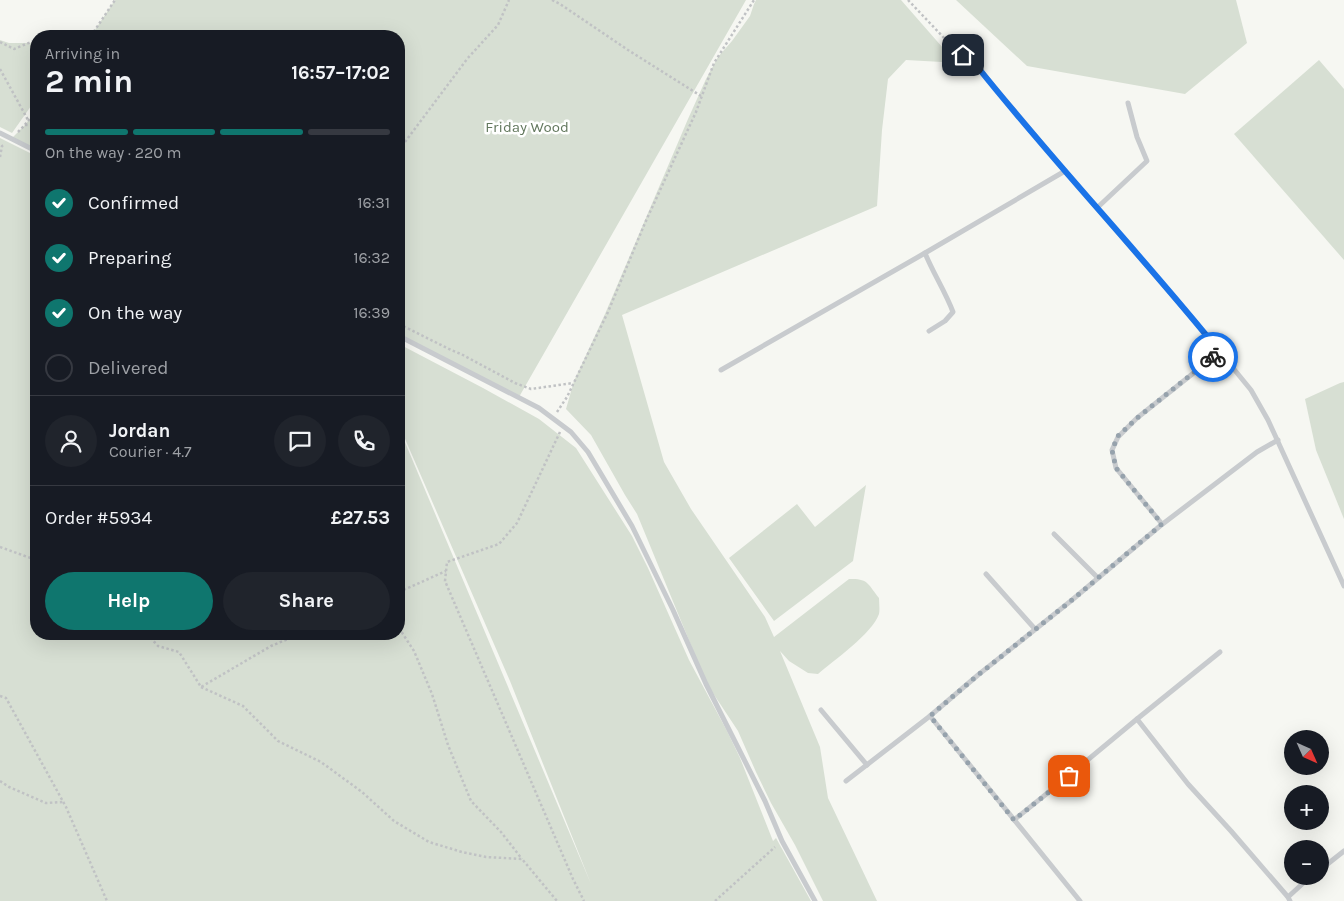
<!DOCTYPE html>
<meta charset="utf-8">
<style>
:root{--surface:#171b24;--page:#20242c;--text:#f1f3f6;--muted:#9ea1a6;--line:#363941;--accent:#0f766e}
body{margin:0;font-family:Karla,sans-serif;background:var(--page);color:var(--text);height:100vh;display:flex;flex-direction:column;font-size:19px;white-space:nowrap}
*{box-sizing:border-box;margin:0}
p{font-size:16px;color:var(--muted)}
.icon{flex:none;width:28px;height:28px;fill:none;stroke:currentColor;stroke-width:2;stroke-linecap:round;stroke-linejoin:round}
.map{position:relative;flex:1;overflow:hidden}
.drawer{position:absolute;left:30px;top:30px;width:375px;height:610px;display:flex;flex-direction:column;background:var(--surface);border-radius:20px;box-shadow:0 5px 20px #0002}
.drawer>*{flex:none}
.needle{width:32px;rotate:135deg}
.controls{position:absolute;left:1284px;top:730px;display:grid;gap:10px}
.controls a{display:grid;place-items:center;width:45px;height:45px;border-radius:50%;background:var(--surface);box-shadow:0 5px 20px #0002;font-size:25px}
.pin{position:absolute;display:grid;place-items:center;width:42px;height:42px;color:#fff;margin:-21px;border-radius:10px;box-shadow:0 2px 8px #0006}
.courier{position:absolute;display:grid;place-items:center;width:50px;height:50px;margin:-25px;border:4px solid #1a73e8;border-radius:50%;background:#fff;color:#222;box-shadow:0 1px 6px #0007}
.headline em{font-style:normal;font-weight:700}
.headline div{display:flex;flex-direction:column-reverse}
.headline{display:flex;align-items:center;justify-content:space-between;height:85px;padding:0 15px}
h1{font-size:32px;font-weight:700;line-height:38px}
.bar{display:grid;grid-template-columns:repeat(4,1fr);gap:8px 5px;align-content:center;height:60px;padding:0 15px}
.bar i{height:6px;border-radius:4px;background:var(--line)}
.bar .current{background:var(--accent)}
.bar p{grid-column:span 4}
.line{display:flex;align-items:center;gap:12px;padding:0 15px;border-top:1px solid var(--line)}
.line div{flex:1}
.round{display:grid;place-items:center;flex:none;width:52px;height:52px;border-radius:26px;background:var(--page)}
ol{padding:0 15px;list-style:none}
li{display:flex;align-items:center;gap:15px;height:55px}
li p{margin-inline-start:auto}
li .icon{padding:5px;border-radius:50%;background:var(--accent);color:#fff;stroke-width:4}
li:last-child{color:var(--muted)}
li i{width:28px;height:28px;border:2px solid var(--line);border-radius:50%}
.action{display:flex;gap:10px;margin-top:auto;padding:10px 15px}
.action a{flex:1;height:58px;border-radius:30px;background:var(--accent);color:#fff;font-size:20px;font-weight:700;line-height:58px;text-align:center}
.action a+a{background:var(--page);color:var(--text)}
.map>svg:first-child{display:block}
.green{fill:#d7dfd3}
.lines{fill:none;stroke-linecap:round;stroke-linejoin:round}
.path{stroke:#c0c2c4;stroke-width:2.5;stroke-dasharray:2.5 2.5;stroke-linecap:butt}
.service{stroke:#c8cbce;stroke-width:5}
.done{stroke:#96a2ac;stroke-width:5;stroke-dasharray:0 9}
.route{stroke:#1a73e8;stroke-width:6}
.labels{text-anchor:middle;stroke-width:5;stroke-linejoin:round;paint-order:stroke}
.park-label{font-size:15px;fill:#63785e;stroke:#fff}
</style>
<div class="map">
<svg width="1344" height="901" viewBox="0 0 1344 901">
<rect width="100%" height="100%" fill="#f6f7f2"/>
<!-- green -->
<g class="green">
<polygon points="115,0 746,0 519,397 399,336 399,36 91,36"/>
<path d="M756 0H901L943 48 960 63 906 60 888 79 882 130 877 206 622 315 664 462 691 509 765 617 774 637 849 579C868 578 868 584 879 598 879 603 880 609 879 614 872 634 834 660 818 674L808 673 789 661 780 651 820 747 828 798 877 901H823L795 845 771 803 756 772 738 731 707 684 637 514 625 495 591 435 566 409 574 381 605 314 688 119 706 79 718 57 732 41 750 16 754 4Z"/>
<polygon points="956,0 1236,0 1247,43 1185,94 1027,66"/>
<polygon points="0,40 9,43 36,43 36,99 12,133 0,127"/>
<polygon points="1319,60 1344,89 1344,260 1234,134"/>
<polygon points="36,111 36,151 12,138 24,126"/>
<polygon points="0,138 36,156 36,634 399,634 399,428 591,884 510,681 399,425 399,344 483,388 539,419 576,448 632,536 648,568 689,660 727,731 740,758 773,841 776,838 811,901 0,901"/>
<polygon points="1344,382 1344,519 1316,450 1305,399 1340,383"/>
<polygon points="866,485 853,561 774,621 729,558 797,504 815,527"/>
</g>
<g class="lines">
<!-- path -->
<g class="path">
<polyline points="552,0 560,4 628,50 701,96"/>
<polyline points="908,0 946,40"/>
<polyline points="45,36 51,33 75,35 76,36"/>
<polyline points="91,36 115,0"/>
<polyline points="0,42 14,49 36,40"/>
<polyline points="0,69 28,120"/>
<polyline points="25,125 36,125"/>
<polyline points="18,132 24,126 36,111"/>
<polyline points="399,150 467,59 498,25 509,0"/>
<polyline points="0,157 2,146 4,145"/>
<polyline points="399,324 451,350 461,354 515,383 531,389 573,383"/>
<polyline points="557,412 567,397 608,312 645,223 696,112 714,63 754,0"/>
<polyline points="560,432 517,523 499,544 447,562 445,581 573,879 584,901"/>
<polyline points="0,547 36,560"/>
<polyline points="399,592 446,571"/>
<polyline points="399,628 414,651 432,694 448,745 471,801 501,832 522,859"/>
<polyline points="147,634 158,646 179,652 201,687 271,646 300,634"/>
<polyline points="201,687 243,706 278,741 321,762 362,792 394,821 429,842 462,852 486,857 522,859 557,901"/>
<polyline points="0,696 6,698 66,807 107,901"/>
<polyline points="0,781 9,787 46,803 63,802"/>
<polyline points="715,901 775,847"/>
</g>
<!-- service -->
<g class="service">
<polyline points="950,45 976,65 1065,171 1192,318 1251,390 1268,420 1344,586"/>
<polyline points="0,133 36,151"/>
<polyline points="1098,207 1147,161 1137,137 1128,103"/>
<path d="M929 331 945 321 953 312C945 291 933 273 925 253L1065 171"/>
<polyline points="399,336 539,408 571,432 588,452 632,526 673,610 706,684 765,801 782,841 815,901"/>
<polyline points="721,370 925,253"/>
<polyline points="1162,524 1116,468 1112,450 1118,437 1137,418 1220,352"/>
<polyline points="1054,534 1098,578"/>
<polyline points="986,574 1035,629"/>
<polyline points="821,710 867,765"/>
<polyline points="930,716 1080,901"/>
<polyline points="1137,719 1220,652"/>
<polyline points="846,781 930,716 978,675 1072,600 1160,526 1257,452 1278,440"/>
<polyline points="1014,820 1055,787 1137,719 1188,784 1231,831 1288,897"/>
<polyline points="1320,870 1344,851"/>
<polyline points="1290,901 1288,897 1311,876"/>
</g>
</g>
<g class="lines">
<!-- done -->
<polyline class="done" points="1069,776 1014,820 930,716 978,675 1072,600 1162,524 1116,468 1112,450 1118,436 1137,418 1213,357"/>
<!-- route -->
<path class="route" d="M963 55 976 65C1054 163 1141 254 1220 352L1213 357"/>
</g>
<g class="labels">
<!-- park labels -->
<g class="park-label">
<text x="527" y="132">Friday Wood</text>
</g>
</g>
</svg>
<div class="controls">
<a><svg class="needle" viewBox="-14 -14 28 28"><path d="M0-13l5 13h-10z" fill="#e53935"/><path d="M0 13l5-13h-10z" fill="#9ea1a6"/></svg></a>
<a>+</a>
<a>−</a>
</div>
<div class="pin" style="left:1069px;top:776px;background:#ea580c"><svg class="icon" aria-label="bag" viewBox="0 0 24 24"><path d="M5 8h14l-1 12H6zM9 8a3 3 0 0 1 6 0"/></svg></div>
<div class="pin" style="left:963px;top:55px;background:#1f2937"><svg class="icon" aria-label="home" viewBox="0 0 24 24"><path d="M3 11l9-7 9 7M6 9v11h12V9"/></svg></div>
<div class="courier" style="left:1213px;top:357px"><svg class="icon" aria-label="bike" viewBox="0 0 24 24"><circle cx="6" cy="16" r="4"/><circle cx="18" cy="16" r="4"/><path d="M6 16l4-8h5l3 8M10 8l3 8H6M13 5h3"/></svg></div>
<section class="drawer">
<div class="headline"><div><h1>2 min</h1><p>Arriving in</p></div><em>16:57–17:02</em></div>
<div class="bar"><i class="current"></i><i class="current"></i><i class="current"></i><i></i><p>On the way · 220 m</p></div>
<ol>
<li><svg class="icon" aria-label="check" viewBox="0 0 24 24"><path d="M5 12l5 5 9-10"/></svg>Confirmed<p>16:31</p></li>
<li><svg class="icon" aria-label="check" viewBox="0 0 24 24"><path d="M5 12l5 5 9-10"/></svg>Preparing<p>16:32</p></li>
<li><svg class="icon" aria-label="check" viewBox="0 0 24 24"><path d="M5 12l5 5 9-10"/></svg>On the way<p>16:39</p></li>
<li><i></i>Delivered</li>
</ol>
<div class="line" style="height:90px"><a class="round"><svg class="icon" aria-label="person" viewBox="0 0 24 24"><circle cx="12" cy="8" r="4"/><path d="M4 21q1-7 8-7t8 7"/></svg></a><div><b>Jordan</b><p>Courier · 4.7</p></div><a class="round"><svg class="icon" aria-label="chat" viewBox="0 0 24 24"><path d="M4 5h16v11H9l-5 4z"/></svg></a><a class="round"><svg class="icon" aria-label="phone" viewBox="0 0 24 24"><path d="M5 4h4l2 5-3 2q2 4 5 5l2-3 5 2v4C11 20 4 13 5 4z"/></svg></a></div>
<div class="line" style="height:65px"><div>Order #5934</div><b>£27.53</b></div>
<div class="action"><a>Help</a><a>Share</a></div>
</section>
</div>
